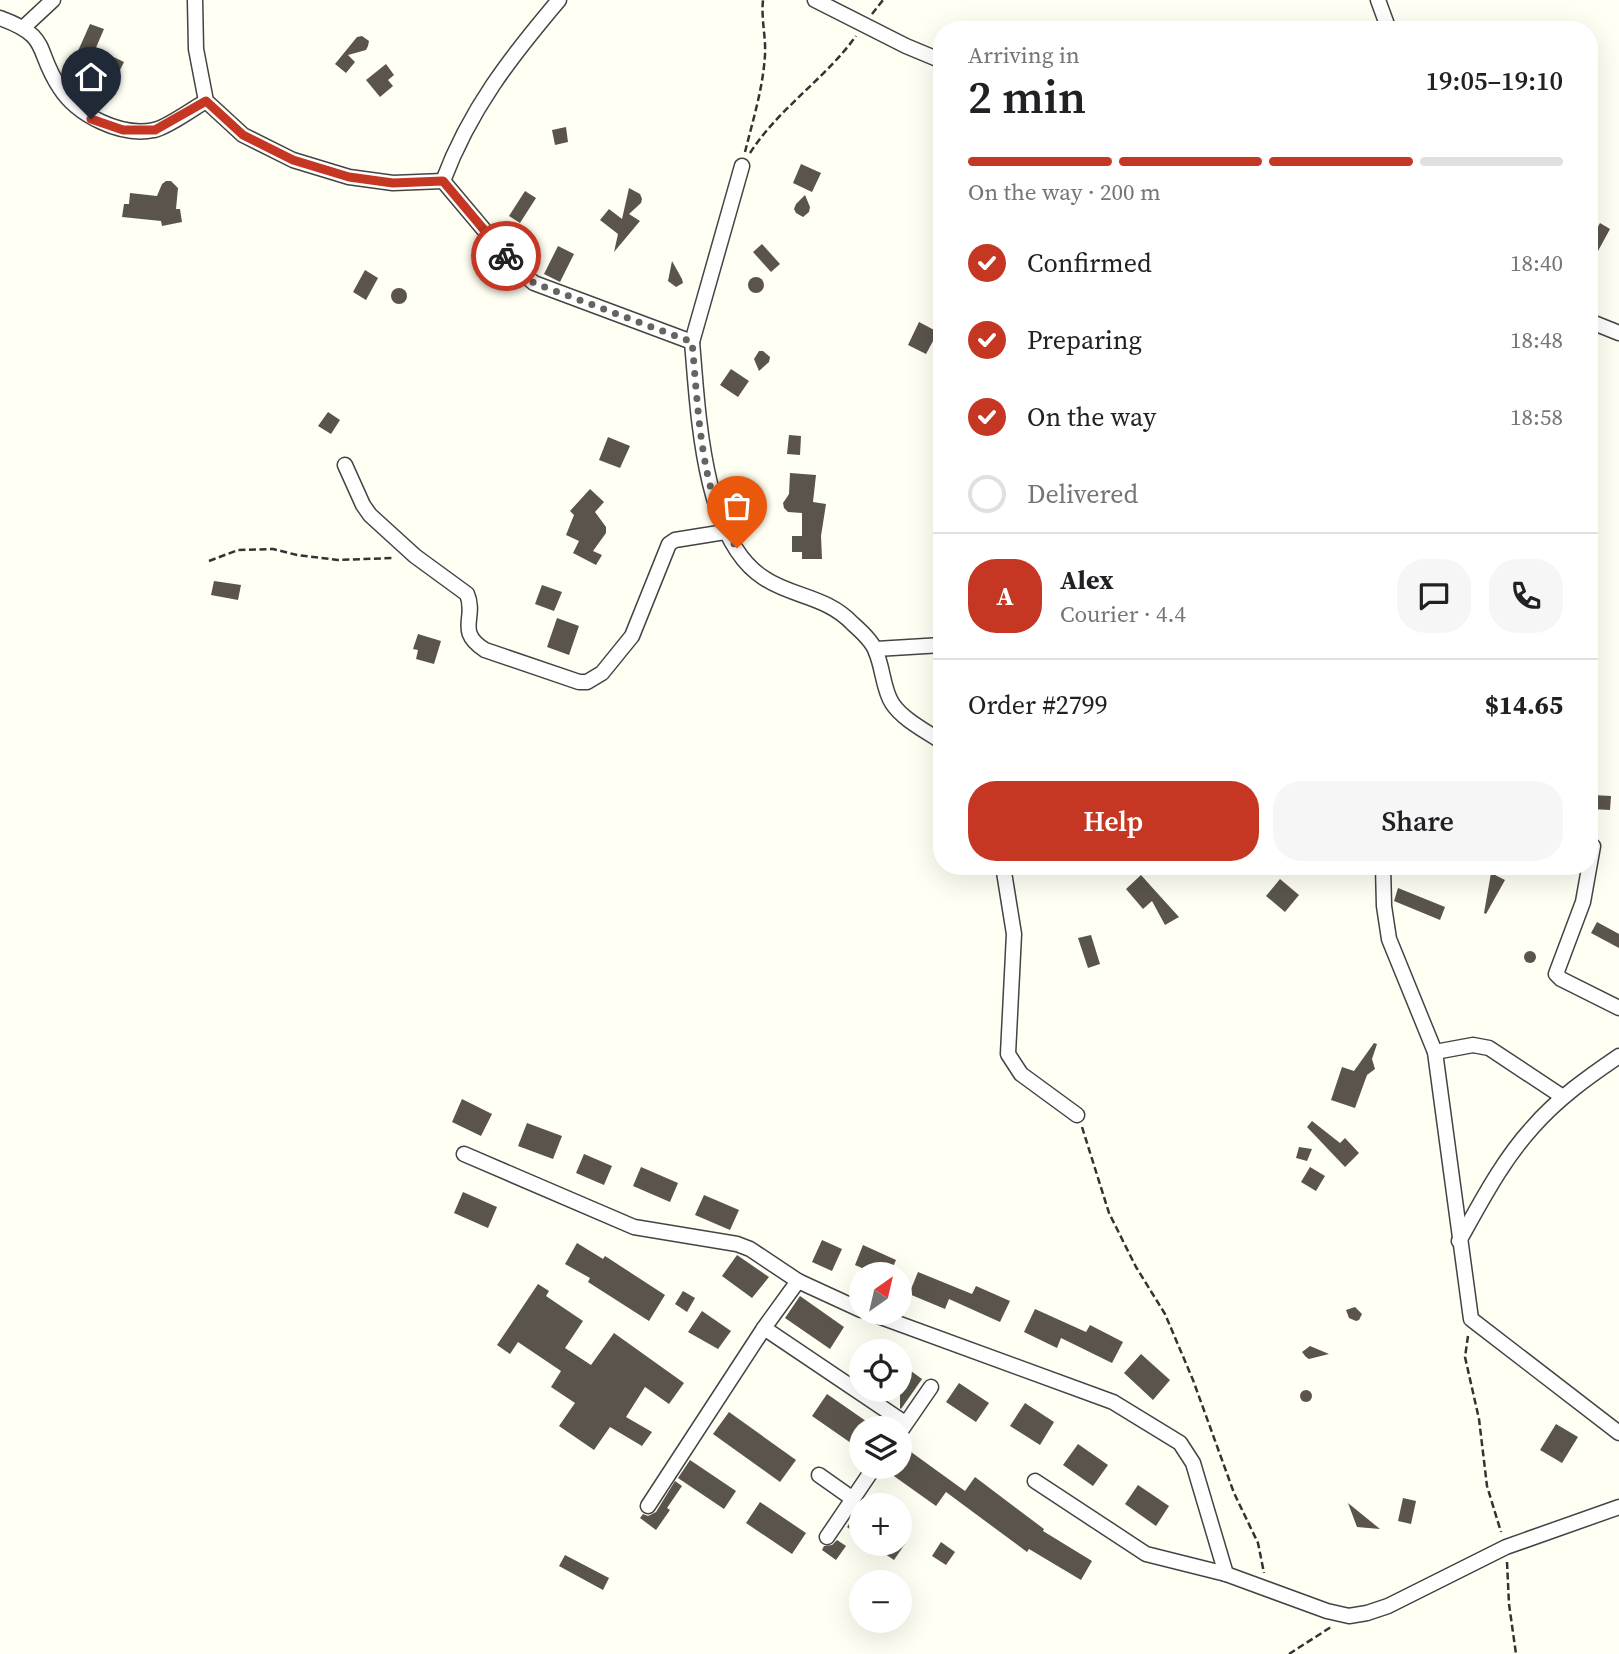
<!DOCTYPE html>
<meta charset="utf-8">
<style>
:root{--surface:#fff;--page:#f6f6f6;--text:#202124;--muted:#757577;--line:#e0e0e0;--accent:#c63723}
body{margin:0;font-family:"Source Serif 4",serif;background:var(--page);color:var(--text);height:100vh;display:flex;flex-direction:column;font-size:26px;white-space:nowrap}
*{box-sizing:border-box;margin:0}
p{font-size:23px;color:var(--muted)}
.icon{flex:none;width:38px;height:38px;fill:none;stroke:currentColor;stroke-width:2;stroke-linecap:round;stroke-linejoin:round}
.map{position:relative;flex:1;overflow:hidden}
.details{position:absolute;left:933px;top:21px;width:665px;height:854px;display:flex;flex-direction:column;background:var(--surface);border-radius:28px;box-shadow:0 7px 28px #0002}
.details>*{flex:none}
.needle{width:46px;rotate:34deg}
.buttons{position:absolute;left:849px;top:1262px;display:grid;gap:14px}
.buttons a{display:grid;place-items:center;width:63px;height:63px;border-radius:50%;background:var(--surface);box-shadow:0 7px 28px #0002;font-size:35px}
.pin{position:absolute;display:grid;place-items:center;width:60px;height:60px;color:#fff;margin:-72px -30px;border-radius:50% 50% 50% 0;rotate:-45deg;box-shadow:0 0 7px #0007}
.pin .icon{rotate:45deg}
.courier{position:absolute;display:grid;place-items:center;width:70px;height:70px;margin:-35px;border:5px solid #c63723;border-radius:50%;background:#fff;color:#222;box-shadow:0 2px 9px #0007}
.headline em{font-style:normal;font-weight:600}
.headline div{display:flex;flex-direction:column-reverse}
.headline{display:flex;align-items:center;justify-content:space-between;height:119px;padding:0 35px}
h1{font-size:46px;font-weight:600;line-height:52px}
.bar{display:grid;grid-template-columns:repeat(4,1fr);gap:10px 7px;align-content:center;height:84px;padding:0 35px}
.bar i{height:9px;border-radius:5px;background:var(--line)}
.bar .active{background:var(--accent)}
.bar p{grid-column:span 4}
.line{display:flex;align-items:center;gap:18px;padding:0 35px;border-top:2px solid var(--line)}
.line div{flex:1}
.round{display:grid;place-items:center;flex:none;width:74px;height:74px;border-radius:28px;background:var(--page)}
ol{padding:0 35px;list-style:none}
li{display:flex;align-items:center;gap:21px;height:77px}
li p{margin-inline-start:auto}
li .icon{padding:7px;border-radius:50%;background:var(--accent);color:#fff;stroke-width:4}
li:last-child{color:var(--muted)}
li i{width:38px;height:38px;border:4px solid var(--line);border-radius:50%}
.cta{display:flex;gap:14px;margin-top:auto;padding:14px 35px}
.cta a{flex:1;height:80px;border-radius:28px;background:var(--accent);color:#fff;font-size:28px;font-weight:600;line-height:80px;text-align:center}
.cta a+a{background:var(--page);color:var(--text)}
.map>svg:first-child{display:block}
.building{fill:#5a544c}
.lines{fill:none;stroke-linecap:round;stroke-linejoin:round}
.street-casing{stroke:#444;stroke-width:17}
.path{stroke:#333;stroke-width:2.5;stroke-dasharray:7 3.5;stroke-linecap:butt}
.street{stroke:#fff;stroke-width:14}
.done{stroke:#646460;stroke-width:7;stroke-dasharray:0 12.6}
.route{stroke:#c63723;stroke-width:9}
</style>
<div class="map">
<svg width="1619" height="1654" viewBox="0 0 1619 1654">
<rect width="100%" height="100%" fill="#fffff4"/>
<!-- building -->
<g class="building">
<polygon points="90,24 104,29 92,57 78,51"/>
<polygon points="362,36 369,41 368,46 366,50 348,55 355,62 346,73 335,64 357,37"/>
<polygon points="101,51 124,62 113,84 90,73"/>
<polygon points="386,64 394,75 388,80 393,86 380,97 366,80"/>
<polygon points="566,127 568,142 555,145 552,130"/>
<polygon points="801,164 821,173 812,192 793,183"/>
<polygon points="166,181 171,181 178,188 176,209 180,209 182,222 162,226 161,221 122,217 124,204 129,204 130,193 157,196 162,184"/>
<polygon points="629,188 640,194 642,199 641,203 629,214 640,221 614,252 618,234 600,220 609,209 622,219"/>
<polygon points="525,191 536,198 520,223 509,216"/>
<polygon points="805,195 810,207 809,212 803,217 796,213 794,209 796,204"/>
<polygon points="1600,223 1610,229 1598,251 1589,245 1589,243"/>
<polygon points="762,244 780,264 771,272 753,252"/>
<polygon points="558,246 574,254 560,282 544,274"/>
<polygon points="672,261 682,279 683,283 676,287 668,281"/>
<polygon points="365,270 378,278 366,300 353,292"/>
<circle cx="756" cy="285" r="8"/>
<circle cx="399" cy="296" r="8"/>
<polygon points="919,322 938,332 926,354 908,345"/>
<polygon points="759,351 763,351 770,357 769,362 759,371 754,359"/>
<polygon points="731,369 749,381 738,397 720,385"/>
<polygon points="328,412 340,420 331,434 318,426"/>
<polygon points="789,435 801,436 800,455 787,454"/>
<polygon points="608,437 630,446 620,468 599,460"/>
<polygon points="790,473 816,475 813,502 826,504 821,536 822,559 802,559 802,552 792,552 792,536 802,536 802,513 788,512 784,508 783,503 789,494"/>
<polygon points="590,489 604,502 595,512 606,527 606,533 593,551 602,555 596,565 573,553 579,541 566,535 574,515 570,511"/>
<polygon points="214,581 241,585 238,600 211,595"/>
<polygon points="542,585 562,592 554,611 535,604"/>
<polygon points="557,618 579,626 569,655 547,647"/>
<polygon points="418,634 441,641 434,664 416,659 418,650 413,649"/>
<polygon points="1593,795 1611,796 1610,810 1592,809"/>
<polygon points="1491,873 1505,880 1486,914 1484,913"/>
<polygon points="1141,875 1159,895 1179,917 1165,925 1152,901 1143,909 1126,889"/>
<polygon points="1280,879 1299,895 1285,912 1266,896"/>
<polygon points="1398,888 1445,907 1440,920 1394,901"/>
<polygon points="1597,922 1619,934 1619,948 1591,933"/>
<polygon points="1091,935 1100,964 1088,968 1078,938"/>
<circle cx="1530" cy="957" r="6"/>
<polygon points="1374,1043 1377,1044 1372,1059 1375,1069 1367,1075 1355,1108 1331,1100 1342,1067 1354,1071"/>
<polygon points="462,1099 492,1114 481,1136 452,1122"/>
<polygon points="1312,1121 1340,1143 1345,1138 1359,1153 1345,1167 1307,1127"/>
<polygon points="527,1123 562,1136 553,1159 518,1146"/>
<polygon points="1299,1147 1312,1149 1307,1161 1296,1158"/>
<polygon points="584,1154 612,1166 604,1185 576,1173"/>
<polygon points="641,1167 678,1183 670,1202 633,1186"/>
<polygon points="1310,1167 1325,1176 1316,1191 1301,1182"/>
<polygon points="463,1192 497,1207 488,1228 454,1213"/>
<polygon points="704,1195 739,1210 730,1230 695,1215"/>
<polygon points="822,1240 842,1249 832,1271 812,1262"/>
<polygon points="577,1243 603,1259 605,1256 665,1295 649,1321 588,1282 590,1278 565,1264"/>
<polygon points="863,1245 896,1260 890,1274 876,1274 855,1265"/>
<polygon points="737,1255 769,1277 752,1298 722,1276"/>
<polygon points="918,1272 972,1294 976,1286 1010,1301 1000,1322 949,1299 945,1309 909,1294"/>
<polygon points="538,1284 549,1291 546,1296 583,1321 565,1348 591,1365 614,1333 684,1383 669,1404 645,1387 626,1417 652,1432 642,1446 610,1427 594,1450 559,1426 575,1403 551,1387 561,1371 518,1342 510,1354 497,1345"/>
<polygon points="683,1291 695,1298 687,1312 675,1304"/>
<polygon points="800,1296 844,1327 830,1349 785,1318"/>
<polygon points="1355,1307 1362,1314 1359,1320 1356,1321 1349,1318 1346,1310"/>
<polygon points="1035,1309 1086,1332 1090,1325 1123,1342 1112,1363 1061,1338 1057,1348 1024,1332"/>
<polygon points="702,1311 731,1331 718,1349 688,1332"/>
<polygon points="1310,1346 1329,1354 1309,1359 1306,1357 1302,1352"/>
<polygon points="1141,1354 1170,1380 1153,1400 1124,1373"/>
<polygon points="900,1363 922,1379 901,1409 900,1408"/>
<polygon points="959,1383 989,1403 976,1422 946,1402"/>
<circle cx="1306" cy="1396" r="6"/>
<polygon points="827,1394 876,1428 861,1428 861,1450 812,1416"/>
<polygon points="1025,1403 1054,1422 1040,1445 1010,1426"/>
<polygon points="729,1412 796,1460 780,1482 713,1434"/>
<polygon points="1556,1424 1578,1437 1562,1463 1540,1450"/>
<polygon points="900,1444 965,1491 975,1477 1044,1529 1043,1531 1092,1561 1081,1580 1029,1549 1027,1552 946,1492 936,1506 884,1469 885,1466 900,1466"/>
<polygon points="1078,1444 1108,1465 1093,1486 1063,1465"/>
<polygon points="690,1460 736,1491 724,1509 678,1478"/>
<polygon points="675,1481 682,1486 667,1508 670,1510 656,1530 640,1518 643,1514 648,1516 656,1512"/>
<polygon points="1138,1485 1169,1506 1156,1526 1125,1504"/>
<polygon points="1403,1498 1416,1501 1411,1524 1398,1521"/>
<polygon points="760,1502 806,1533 792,1554 746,1523"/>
<polygon points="1348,1503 1380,1529 1357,1527"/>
<polygon points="861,1506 861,1537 847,1527"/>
<polygon points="837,1540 846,1546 836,1560 822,1550 824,1546 832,1545"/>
<polygon points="941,1542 955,1552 946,1565 932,1556"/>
<polygon points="870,1544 905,1544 894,1560"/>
<polygon points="565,1555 609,1578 603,1590 559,1566"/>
</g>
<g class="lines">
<!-- street casing -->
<g class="street-casing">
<g id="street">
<path d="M195 0 196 49 206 101 243 135 293 160 349 177 393 183 443 181 517 269 534 283 692 342C698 408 702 539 764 578 792 597 827 596 853 624 861 631 873 642 876 652 883 668 883 689 892 703 902 719 926 731 942 742"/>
<polyline points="815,0 906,46 942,61"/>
<polyline points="1378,0 1389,30"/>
<path d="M0 18C52 37 34 49 60 88 77 115 121 137 154 130 166 128 194 108 206 101"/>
<polyline points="24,27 53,0"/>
<path d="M443 181C470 109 510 58 559 0"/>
<polyline points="1589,321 1619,333"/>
<polyline points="692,342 742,166"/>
<path d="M345 465 363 505 370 515 415 556 467 594C477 618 455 631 485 650L579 682H587L602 673 632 636 669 544 675 540 725 532"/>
<polyline points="876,649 942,645"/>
<polyline points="1593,846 1583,902 1556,974 1561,979 1619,1008"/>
<polyline points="1003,866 1014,934 1008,1054 1021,1074 1077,1115"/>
<polyline points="1383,866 1384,906 1389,939 1435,1052 1471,1319 1619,1433"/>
<polyline points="1435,1052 1473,1045 1489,1048 1563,1097"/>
<polyline points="464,1154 634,1227 737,1244 750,1249 798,1281 861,1310"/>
<path d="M1459 1241C1481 1202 1502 1161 1532 1128 1557 1099 1588 1077 1619 1056"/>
<polyline points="867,1312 1113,1402 1180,1443 1193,1463 1226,1574 1327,1611 1349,1616 1367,1613 1388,1606 1506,1547 1619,1507"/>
<polyline points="764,1328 905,1423"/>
<polyline points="900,1432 931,1387"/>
<polyline points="819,1475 853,1499"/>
<polyline points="1035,1481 1146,1554 1226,1574"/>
<polyline points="648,1506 764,1328 798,1281"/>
<polyline points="827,1537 875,1466"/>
</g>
</g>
<!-- path -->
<g class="path">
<polyline points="872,14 883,0"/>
<path d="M745 152C753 120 763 88 765 55 766 37 761 19 763 0"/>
<path d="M750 153C779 108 825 79 856 36"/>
<polyline points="209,561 238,550 273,549 297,555 338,560 394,558"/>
<polyline points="1082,1127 1109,1213 1136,1267 1165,1314 1193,1380 1234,1493 1258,1543 1264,1573"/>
<polyline points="1468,1336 1465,1357 1479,1419 1487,1486 1501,1532"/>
<polyline points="1507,1562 1509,1604 1516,1654"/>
<polyline points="1289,1654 1331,1627"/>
</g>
<!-- street -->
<use href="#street" class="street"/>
</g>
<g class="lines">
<!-- done -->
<path class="done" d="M506 256 517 269 534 283 692 342C698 403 700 498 737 548"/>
<!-- route -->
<polyline class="route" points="91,119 123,130 155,130 206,101 243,135 293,160 349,177 393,183 443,181 506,256"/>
</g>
</svg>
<div class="buttons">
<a><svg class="needle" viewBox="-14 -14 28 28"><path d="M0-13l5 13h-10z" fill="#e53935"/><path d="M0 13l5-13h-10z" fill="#757577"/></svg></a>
<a><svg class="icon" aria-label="locate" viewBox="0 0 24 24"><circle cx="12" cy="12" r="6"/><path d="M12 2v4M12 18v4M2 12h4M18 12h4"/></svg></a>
<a><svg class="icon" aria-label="layers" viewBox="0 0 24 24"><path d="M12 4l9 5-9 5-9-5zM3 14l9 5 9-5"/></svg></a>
<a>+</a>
<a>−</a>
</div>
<div class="pin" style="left:737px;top:548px;background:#ea580c"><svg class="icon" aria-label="bag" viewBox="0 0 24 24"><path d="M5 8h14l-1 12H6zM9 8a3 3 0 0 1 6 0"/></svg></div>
<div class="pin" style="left:91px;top:119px;background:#1f2937"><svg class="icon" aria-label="home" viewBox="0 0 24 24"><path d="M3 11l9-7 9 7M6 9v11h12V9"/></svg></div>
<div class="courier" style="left:506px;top:256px"><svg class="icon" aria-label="bike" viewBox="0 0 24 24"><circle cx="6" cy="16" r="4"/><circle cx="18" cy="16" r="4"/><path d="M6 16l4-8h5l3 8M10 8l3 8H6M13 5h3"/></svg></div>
<section class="details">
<div class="headline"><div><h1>2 min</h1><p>Arriving in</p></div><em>19:05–19:10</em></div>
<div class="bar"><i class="active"></i><i class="active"></i><i class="active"></i><i></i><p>On the way · 200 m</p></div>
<ol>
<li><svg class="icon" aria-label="check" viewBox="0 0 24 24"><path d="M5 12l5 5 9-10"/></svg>Confirmed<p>18:40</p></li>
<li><svg class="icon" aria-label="check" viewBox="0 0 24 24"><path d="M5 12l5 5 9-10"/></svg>Preparing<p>18:48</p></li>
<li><svg class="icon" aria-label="check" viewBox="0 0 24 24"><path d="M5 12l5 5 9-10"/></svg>On the way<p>18:58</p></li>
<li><i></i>Delivered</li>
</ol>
<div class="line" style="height:126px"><b class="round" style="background:var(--accent);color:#fff">A</b><div><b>Alex</b><p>Courier · 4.4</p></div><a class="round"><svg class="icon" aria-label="chat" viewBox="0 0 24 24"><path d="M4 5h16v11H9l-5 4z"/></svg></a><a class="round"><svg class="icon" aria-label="phone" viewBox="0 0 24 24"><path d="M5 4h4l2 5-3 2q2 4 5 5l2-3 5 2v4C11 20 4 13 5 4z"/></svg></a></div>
<div class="line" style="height:91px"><div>Order #2799</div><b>$14.65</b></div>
<div class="cta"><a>Help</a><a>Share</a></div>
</section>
</div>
